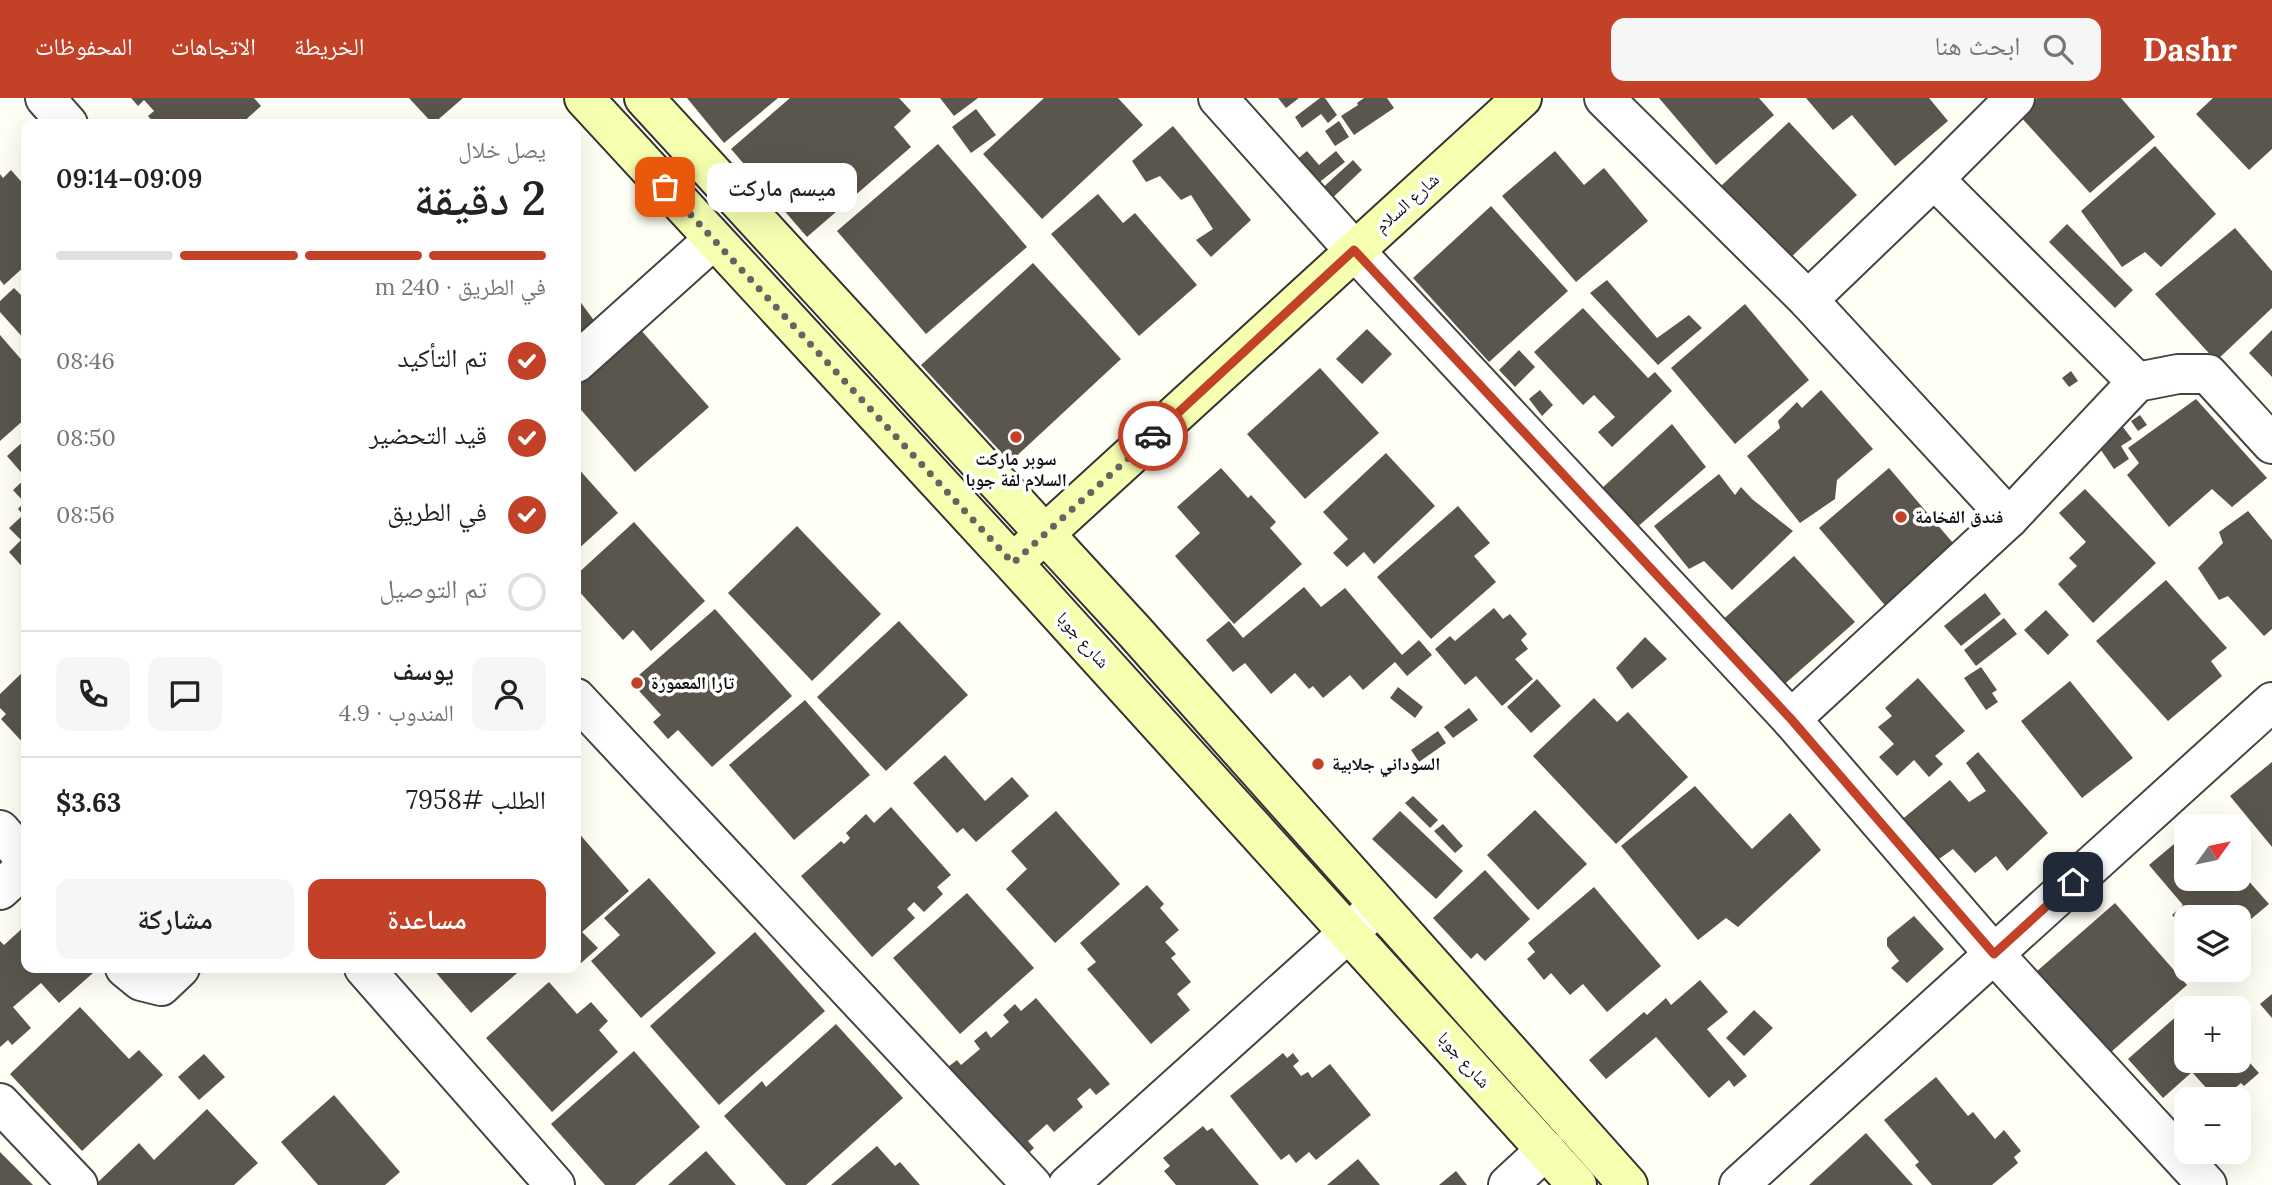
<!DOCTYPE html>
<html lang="ar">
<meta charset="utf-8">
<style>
:root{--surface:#fff;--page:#f6f6f6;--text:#222;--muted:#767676;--line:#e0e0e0;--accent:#c34227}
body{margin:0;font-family:Lora,"Noto Naskh Arabic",serif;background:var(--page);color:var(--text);direction:rtl;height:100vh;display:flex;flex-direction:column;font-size:26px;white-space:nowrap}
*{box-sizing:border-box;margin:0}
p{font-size:23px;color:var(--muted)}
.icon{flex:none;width:38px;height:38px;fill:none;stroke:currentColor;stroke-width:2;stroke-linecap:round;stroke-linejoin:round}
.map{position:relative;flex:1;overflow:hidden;direction:ltr}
.side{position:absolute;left:21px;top:21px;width:560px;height:854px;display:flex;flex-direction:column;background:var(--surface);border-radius:14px;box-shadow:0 7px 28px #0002;direction:rtl}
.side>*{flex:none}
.needle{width:46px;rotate:57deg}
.tools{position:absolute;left:2174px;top:716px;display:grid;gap:14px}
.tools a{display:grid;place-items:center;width:77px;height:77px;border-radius:14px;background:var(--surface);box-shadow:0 7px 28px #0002;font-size:35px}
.pin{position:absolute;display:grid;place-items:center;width:60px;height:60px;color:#fff;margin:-30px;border-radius:14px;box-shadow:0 4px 10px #0006}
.courier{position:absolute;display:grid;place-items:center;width:70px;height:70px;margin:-35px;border:5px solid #c34227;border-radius:50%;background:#fff;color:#222;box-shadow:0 2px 9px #0007}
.bubble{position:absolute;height:49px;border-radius:14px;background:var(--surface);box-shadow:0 7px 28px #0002;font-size:23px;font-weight:600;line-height:49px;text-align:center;direction:rtl}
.summary em{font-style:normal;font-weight:600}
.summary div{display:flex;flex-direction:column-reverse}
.summary{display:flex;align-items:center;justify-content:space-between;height:119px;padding:0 35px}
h1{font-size:46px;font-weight:600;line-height:52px}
.bar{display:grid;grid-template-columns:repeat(4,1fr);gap:10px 7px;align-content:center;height:84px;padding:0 35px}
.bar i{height:9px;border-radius:5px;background:var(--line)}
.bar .current{background:var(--accent)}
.bar p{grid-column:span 4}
.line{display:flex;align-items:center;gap:18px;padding:0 35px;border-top:2px solid var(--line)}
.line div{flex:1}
.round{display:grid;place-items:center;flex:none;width:74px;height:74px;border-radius:14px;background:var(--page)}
ol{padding:0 35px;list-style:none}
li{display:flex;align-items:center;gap:21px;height:77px}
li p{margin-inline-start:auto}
li .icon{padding:7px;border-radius:50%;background:var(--accent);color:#fff;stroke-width:4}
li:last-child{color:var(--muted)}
li i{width:38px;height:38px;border:4px solid var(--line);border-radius:50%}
.primary-button{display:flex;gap:14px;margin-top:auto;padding:14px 35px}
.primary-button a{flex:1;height:80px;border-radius:14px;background:var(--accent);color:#fff;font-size:28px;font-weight:600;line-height:80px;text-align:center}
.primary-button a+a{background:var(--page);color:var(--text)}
header{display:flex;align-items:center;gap:42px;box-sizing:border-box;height:98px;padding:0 35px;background:var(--accent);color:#fff}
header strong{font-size:33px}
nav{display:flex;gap:38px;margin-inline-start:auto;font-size:24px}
.search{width:490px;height:63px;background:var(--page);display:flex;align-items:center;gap:18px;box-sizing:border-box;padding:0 24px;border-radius:14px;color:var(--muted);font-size:26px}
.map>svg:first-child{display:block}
.building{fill:#5a554d}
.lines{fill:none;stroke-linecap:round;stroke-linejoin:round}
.street-casing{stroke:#444;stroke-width:42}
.secondary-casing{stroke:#333;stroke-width:42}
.street{stroke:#fff;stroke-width:38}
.secondary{stroke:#f6ffb0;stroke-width:38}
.done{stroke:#646461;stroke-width:7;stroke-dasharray:0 12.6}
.route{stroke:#c34227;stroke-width:9}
.poi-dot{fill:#c34227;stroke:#fff;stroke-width:2.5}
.labels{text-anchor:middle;stroke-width:7;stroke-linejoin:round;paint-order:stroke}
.street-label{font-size:18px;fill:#111;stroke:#fff}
.poi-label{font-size:18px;font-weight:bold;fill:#111;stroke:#fff;text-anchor:start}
</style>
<header>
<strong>Dashr</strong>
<div class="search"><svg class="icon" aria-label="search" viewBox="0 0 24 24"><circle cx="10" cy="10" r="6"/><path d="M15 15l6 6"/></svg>ابحث هنا</div>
<nav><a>الخريطة</a><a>الاتجاهات</a><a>المحفوظات</a></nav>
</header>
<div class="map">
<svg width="2272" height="1087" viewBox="0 0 2272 1087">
<rect width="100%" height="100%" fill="#fffff5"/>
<!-- building -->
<g class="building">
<polygon points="131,0 254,0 261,8 241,26 155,26 148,18 154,13 144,2 138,8"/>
<polygon points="409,0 463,0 433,26"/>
<polygon points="687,0 778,0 724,45"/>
<polygon points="790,0 899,0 911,13 894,29 911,49 807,139 731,51"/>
<polygon points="940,0 978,0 954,18"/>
<polygon points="1044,0 1118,0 1143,27 1042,121 983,56"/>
<polygon points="1278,0 1299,0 1286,10"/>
<polygon points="1320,0 1325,0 1337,17 1328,25 1321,16 1302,30 1295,19"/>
<polygon points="1364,0 1387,0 1394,10 1354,37 1341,18 1358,7 1357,5"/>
<polygon points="1659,0 1759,0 1774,17 1716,67"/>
<polygon points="1806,0 1929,0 1948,23 1895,68 1852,17 1833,32"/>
<polygon points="2037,0 2121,0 2155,39 2090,95 2019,17"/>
<polygon points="2213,0 2272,0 2272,51 2249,72 2196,16"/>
<polygon points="976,11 996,37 971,55 952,29"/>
<polygon points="1339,23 1349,39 1335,48 1325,33"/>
<polygon points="1789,24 1857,97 1789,161 1721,88"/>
<polygon points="1173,28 1251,122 1211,159 1196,142 1213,131 1191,97 1181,102 1160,78 1146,84 1132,63"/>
<polygon points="938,46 1027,149 926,236 837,133"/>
<polygon points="2155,48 2216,116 2161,169 2145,154 2122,169 2081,113"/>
<polygon points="1307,53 1319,67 1336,53 1345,64 1312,90 1293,65"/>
<polygon points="1555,53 1584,87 1604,70 1648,123 1576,184 1502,98"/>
<polygon points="1353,62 1362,72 1327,105 1317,95"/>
<polygon points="11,72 26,89 26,167 4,187 0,182 0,76 3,80"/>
<polygon points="1098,96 1123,125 1135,115 1197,187 1139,238 1051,136"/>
<polygon points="1491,108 1568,193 1489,264 1413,180"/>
<polygon points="2067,126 2133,192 2115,210 2049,144"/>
<polygon points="2235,130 2272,173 2272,210 2216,263 2155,196"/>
<polygon points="1033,165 1121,261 1010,364 921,267"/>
<polygon points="1607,182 1657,240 1689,217 1702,230 1658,267 1590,195"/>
<polygon points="14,190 21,197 26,192 26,243 0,214 0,203"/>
<polygon points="576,198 601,232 576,251"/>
<polygon points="1745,206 1809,282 1735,346 1671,270"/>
<polygon points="1583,210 1648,280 1655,274 1672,293 1612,349 1598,334 1615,319 1594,297 1583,307 1534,254"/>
<polygon points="640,231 709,309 635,374 576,306 576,288"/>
<polygon points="1367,231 1392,256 1362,286 1336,261"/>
<polygon points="2272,232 2272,279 2249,255"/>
<polygon points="0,237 26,267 26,320 0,343"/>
<polygon points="1519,252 1535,269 1515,289 1499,272"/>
<polygon points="1320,270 1379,335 1305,401 1247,336"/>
<polygon points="2071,273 2078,283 2069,289 2062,280"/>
<polygon points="1540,292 1553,307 1542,318 1529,301"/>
<polygon points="1821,292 1873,351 1837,382 1835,401 1800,425 1747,358 1780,330 1778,323 1797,304 1802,310"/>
<polygon points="2196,301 2267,380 2232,409 2212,391 2169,429 2127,377 2139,365 2128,350"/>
<polygon points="2140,317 2147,327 2138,333 2131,323"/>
<polygon points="2120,325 2132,341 2121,348 2129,361 2114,371 2094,342"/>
<polygon points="1672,326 1706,369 1634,432 1600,392"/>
<polygon points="26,341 26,380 7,358"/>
<polygon points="1386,355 1435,408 1374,466 1364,454 1347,469 1333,455 1348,441 1323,414"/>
<polygon points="576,368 618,415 576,453"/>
<polygon points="1221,370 1248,400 1251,397 1276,424 1270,430 1302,466 1234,526 1175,458 1200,435 1177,409"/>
<polygon points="1889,370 1959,452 1889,512 1819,430"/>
<polygon points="1719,376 1735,397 1741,389 1752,401 1793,433 1732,492 1704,463 1689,471 1654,428"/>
<polygon points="26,380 26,473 9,454 21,442 9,430 23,417 18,411 24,404 13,392"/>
<polygon points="2085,391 2156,465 2093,525 2058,486 2077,468 2069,460 2086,444 2059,415"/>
<polygon points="1458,408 1490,445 1474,458 1496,484 1431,541 1377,479"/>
<polygon points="2248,413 2272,442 2272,531 2264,538 2228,498 2219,502 2198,470 2223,445 2219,434"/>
<polygon points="634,424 705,503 651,553 633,532 623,542 576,490 576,477"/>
<polygon points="797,428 881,516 812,583 728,495"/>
<polygon points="1794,458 1855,524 1779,591 1719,525"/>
<polygon points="2166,482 2227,550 2211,563 2222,578 2168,623 2096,543"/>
<polygon points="1304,489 1321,509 1345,490 1402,557 1419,542 1432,557 1407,578 1395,564 1363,592 1350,577 1323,600 1313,588 1309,591 1295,575 1271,596 1245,565 1233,574 1206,542 1229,523 1243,540"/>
<polygon points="1985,495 2001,516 1961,548 1944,528"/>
<polygon points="1494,510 1503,521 1510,516 1527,536 1521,542 1528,551 1515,561 1533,581 1502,608 1476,578 1465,587 1435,551 1450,538 1455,543"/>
<polygon points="715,511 792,598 712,669 678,632 668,641 653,624 661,617 631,584"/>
<polygon points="2046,512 2069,537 2048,557 2024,532"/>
<polygon points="2004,520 2017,536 1976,568 1964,552"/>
<polygon points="899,523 968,597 886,673 817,599"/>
<polygon points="1645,539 1667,561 1632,591 1616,570"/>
<polygon points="1981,569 1997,592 1992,595 1998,604 1986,612 1964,580"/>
<polygon points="26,571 26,648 1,621 6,616 0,610 0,596"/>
<polygon points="1918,580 1965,633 1935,658 1943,666 1929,679 1914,662 1897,678 1879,659 1894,646 1878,629 1892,618 1885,610"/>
<polygon points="1537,581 1561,608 1531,635 1507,609"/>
<polygon points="2070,583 2133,660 2082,700 2021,623"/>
<polygon points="1398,589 1423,609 1415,620 1390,600"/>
<polygon points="1594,600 1617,624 1628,614 1688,679 1616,746 1533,658"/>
<polygon points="805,602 870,677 794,742 729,667"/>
<polygon points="1469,610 1478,622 1453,640 1444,629"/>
<polygon points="1438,633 1446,645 1419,664 1411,652"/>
<polygon points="1978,654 2048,735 2007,773 1996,758 1975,775 1953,751 1932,766 1900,723 1950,682 1969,704 1986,693 1966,665"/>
<polygon points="945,657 985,703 1012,679 1029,698 976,744 963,730 957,735 913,685"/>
<polygon points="2272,664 2272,749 2230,698"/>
<polygon points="1695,688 1752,751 1790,715 1821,752 1738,829 1726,820 1698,842 1621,748"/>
<polygon points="1413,698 1438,722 1430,730 1405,705"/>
<polygon points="891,709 951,777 937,789 943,796 924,814 914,804 907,811 915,820 872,859 801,778 841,743 844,746 850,740 846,735 866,716 874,725"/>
<polygon points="1535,712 1587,766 1538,812 1487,757"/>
<polygon points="1056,713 1120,786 1055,845 1006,791 1027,771 1011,753"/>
<polygon points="1400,713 1463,773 1436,801 1372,741"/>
<polygon points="1443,726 1463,748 1455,755 1434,733"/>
<polygon points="576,732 629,793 582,834 598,850 581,865 576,860"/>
<polygon points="2186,736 2186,780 2238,780 2238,771 2269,806 2238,832 2238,819 2186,819 2186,833 2172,817 2183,807 2149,767"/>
<polygon points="1485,772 1530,821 1485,863 1477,855 1471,861 1433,820"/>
<polygon points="649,780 716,855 641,920 591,863 620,837 604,820"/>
<polygon points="1147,787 1164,806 1160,810 1179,832 1165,844 1176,856 1171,860 1191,884 1177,896 1190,912 1151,946 1087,871 1096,864 1080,845"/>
<polygon points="1594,789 1661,868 1607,914 1583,886 1570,897 1551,875 1544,882 1527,861 1535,854 1528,845"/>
<polygon points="967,795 1034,870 960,936 893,860"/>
<polygon points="2115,805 2187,887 2110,955 2036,874"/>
<polygon points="1914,818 1944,851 1907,885 1891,870 1899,863 1887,848 1887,840"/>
<polygon points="26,827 26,870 89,870 93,875 59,905 41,885 13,909 31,930 12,947 8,942 0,949 0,843 4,847"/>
<polygon points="755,834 825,913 719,1007 650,928"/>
<polygon points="432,870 523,870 471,915"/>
<polygon points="1700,882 1728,914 1707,931 1747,978 1734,989 1729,982 1709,1000 1656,939 1606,981 1589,962 1644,914 1647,917 1666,900 1671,907"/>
<polygon points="549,884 577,916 591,904 608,923 599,932 618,954 552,1014 486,940"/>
<polygon points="2272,896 2272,920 2260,906"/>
<polygon points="1036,900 1110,986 1096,997 1090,990 1077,1001 1083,1009 1054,1034 1047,1026 1028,1043 1034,1050 1022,1061 944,972 957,962 961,967 980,951 974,943 986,933 991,940 1009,924 1003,917 1015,906 1021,913"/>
<polygon points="80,909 129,961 139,952 163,977 82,1053 10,976"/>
<polygon points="1754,912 1773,930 1744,958 1726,940"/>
<polygon points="2179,916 2186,924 2186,962 2238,962 2238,952 2259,975 2244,988 2241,985 2222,1001 2216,1001 2192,974 2163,1000 2128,961"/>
<polygon points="836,926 903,1000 806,1087 786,1087 724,1018 762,983 766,989"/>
<polygon points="634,953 700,1029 635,1087 605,1087 551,1026"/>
<polygon points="1283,955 1287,960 1293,955 1299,963 1293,968 1301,978 1308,974 1312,980 1330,966 1371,1017 1316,1062 1309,1054 1296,1065 1289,1056 1281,1062 1230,998"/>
<polygon points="204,956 225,979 199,1002 178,979"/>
<polygon points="1936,979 1968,1018 1973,1014 1995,1041 2004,1032 2021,1053 2014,1059 2018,1065 1992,1087 1932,1087 1915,1067 1919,1064 1884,1022"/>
<polygon points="334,997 400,1074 385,1087 318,1087 281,1044"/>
<polygon points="207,1011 258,1065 234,1087 95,1087 139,1045 154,1062"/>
<polygon points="1203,1028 1207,1033 1212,1030 1259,1087 1176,1087 1164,1073 1170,1068 1163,1060"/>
<polygon points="1866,1035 1913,1087 1809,1087"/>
<polygon points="877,1048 895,1068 900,1064 920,1087 831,1087"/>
<polygon points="706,1053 736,1087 668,1087"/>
<polygon points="0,1054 33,1087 0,1087"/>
<polygon points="1358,1061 1380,1087 1327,1087"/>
<polygon points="1456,1073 1467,1087 1439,1087"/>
</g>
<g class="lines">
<!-- street casing -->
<g class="street-casing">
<g id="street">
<polyline points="45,0 68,26"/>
<polyline points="1218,0 1354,152 1791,621 1994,856 2207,1087"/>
<polyline points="1604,0 1808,202 2009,420"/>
<polyline points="1934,81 2137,284"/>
<polyline points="1808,202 1934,81 2015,0"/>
<polyline points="576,265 713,142"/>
<polyline points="576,600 1032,1087"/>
<polyline points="1791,621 2009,420 2137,284 2178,276 2208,276 2272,346"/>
<polyline points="0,732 26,762"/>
<polyline points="0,792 26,768"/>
<polyline points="125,870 141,883 161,888 180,870"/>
<polyline points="364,870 555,1087"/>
<polyline points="0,1005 78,1087"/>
<polyline points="1068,1087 1378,808"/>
<polyline points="1508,1087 1546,1052"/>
<polyline points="1739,1087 2272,604"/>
</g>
</g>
<!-- secondary casing -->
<g class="secondary-casing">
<g id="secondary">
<polyline points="584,0 1013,465 1577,1087"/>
<polyline points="644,0 1135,534 1628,1087"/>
<polyline points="1025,454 1522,0"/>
</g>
</g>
<!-- street -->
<use href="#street" class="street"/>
<!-- secondary -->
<use href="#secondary" class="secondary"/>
</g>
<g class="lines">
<!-- done -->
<polyline class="done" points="665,89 1013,465 1153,338"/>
<!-- route -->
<polyline class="route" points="1153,338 1354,152 1791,621 1994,856 2073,784"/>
</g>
<!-- markers -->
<g class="poi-dot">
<circle cx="1016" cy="339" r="7"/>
<circle cx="1901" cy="419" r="7"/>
<circle cx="637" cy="585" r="7"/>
<circle cx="1318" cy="666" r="7"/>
</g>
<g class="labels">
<!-- street labels -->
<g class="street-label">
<text transform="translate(1407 105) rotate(-42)" y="6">شارع السلام</text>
<text transform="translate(1083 542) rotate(48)" y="6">شارع جوبا</text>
<text transform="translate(1464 962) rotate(48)" y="6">شارع جوبا</text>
</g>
<!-- poi labels -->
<g class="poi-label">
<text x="1016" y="367" text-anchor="middle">سوبر ماركت<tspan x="1016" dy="21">السلام لفة جوبا</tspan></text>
<text x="1915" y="425">فندق الفخامة</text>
<text x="651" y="591">تارا المعمورة</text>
<text x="1332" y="672">السوداني جلابية</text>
</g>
</g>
</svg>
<div class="tools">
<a><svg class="needle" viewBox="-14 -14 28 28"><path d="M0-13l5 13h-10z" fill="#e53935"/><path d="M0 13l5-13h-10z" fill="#767676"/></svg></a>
<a><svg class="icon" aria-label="layers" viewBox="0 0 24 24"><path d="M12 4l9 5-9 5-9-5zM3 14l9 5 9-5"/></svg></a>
<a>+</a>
<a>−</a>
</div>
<div class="pin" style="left:665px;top:89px;background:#ea580c"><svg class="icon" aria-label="bag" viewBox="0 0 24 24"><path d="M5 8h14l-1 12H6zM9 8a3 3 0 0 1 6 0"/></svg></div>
<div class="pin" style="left:2073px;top:784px;background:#1f2937"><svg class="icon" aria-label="home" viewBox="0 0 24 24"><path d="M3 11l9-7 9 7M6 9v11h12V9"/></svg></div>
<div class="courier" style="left:1153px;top:338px"><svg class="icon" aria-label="car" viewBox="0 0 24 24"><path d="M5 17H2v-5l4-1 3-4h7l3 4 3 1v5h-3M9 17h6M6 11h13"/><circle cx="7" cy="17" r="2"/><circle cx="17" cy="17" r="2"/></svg></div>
<div class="bubble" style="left:707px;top:65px;width:150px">ميسم ماركت</div>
<section class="side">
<div class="summary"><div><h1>2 دقيقة</h1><p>يصل خلال</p></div><em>09:09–09:14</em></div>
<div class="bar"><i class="current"></i><i class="current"></i><i class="current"></i><i></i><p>في الطريق · 240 m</p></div>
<ol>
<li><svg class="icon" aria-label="check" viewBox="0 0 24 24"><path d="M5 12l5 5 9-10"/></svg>تم التأكيد<p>08:46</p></li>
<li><svg class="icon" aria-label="check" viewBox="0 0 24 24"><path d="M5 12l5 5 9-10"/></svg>قيد التحضير<p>08:50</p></li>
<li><svg class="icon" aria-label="check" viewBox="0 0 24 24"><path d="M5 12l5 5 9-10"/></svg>في الطريق<p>08:56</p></li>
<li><i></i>تم التوصيل</li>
</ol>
<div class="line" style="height:126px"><a class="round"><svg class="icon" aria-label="person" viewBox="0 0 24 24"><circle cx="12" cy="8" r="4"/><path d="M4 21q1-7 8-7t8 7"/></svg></a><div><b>يوسف</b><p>المندوب · 4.9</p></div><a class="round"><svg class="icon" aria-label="chat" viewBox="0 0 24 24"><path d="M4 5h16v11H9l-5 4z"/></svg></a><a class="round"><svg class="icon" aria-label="phone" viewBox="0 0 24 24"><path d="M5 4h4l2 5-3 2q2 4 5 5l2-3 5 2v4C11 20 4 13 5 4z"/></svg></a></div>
<div class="line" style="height:91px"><div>الطلب #7958</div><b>$3.63</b></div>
<div class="primary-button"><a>مساعدة</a><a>مشاركة</a></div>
</section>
</div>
